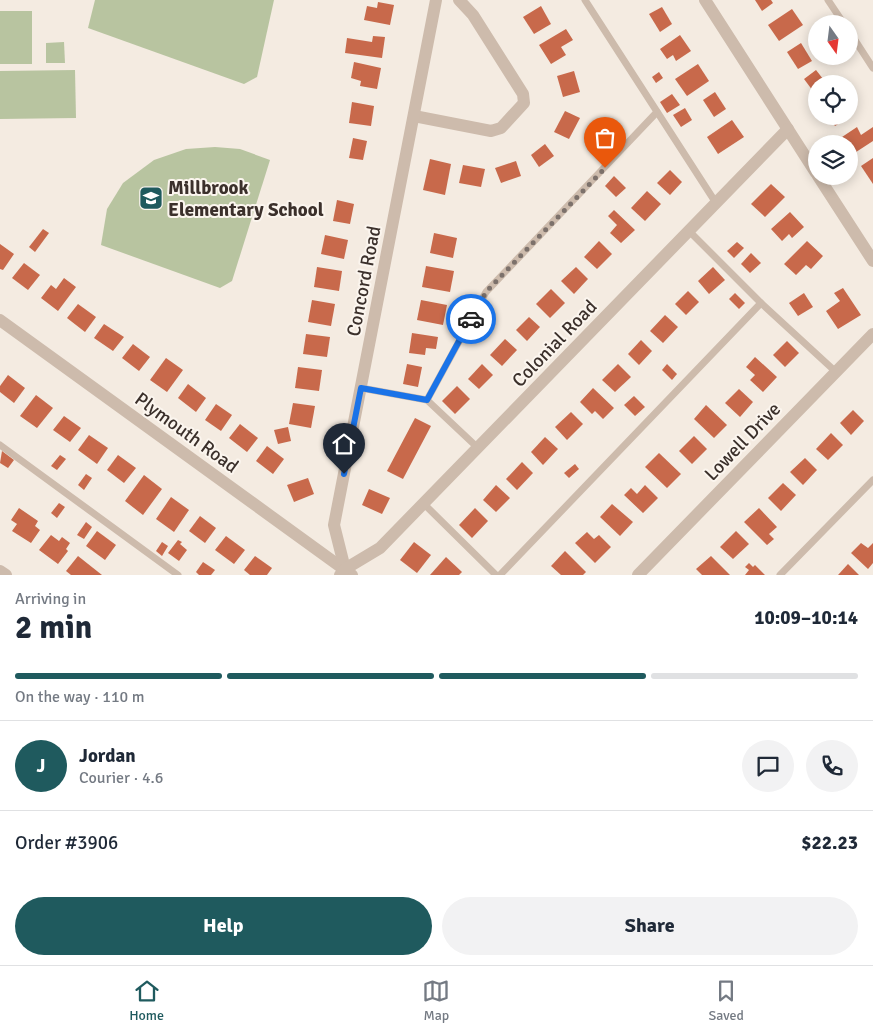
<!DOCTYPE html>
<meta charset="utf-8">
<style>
:root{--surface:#fff;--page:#f2f2f3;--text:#1f2937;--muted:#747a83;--line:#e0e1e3;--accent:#1f5a5e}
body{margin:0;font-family:Signika,sans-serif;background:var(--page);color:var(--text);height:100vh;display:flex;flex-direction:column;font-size:19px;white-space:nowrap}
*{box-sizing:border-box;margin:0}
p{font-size:16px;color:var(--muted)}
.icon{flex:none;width:28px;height:28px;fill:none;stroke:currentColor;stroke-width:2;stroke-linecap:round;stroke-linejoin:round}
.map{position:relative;height:575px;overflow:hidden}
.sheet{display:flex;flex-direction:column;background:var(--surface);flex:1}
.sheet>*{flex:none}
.needle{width:32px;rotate:166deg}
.buttons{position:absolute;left:808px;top:15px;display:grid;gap:10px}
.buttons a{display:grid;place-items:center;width:50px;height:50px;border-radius:50%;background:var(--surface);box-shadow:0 2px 12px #0003;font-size:25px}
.pin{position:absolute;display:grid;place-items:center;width:42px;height:42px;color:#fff;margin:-51px -21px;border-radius:50% 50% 50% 0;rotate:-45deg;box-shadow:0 0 5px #0007}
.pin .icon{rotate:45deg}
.courier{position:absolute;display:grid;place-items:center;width:50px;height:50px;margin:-25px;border:4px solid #1a73e8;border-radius:50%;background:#fff;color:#222;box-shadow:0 1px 6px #0007}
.headline em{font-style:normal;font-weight:700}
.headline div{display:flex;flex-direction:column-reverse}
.headline{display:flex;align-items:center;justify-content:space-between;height:85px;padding:0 15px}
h1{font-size:32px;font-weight:700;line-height:38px}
.bar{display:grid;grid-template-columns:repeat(4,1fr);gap:8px 5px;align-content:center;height:60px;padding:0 15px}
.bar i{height:6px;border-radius:4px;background:var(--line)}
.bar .active{background:var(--accent)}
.bar p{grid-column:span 4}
.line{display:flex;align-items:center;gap:12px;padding:0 15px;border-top:1px solid var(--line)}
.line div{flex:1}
.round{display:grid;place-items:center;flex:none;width:52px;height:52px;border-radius:26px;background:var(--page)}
.primary-button{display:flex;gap:10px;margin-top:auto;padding:10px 15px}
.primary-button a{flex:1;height:58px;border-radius:30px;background:var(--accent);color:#fff;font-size:20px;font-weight:700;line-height:58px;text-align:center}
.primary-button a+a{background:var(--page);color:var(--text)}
.dock{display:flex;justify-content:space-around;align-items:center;height:70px;border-top:1px solid var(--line);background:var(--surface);font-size:14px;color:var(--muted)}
.dock a{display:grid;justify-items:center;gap:2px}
.dock .active{color:var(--accent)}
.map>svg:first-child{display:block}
.green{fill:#b8c4a0}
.building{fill:#c8694b}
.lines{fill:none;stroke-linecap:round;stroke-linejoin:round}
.service{stroke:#cdbbac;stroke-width:7}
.minor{stroke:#cdbbac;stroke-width:12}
.done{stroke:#7c716b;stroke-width:5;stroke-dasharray:0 9}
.route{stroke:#1a73e8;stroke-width:6}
.labels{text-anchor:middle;stroke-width:4;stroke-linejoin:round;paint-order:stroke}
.poi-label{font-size:19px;font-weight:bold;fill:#3b302b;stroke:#fbf5ee;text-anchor:start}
.street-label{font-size:19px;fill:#3b302b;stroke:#fbf5ee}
</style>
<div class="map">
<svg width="873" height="575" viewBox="0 0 873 575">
<rect width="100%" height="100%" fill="#f4ebe1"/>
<!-- green -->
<g class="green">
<polygon points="95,0 274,0 257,77 244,84 88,28"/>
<rect x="0" y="11" width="32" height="53"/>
<polygon points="64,42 65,63 46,63 46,43"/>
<polygon points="75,70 76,118 0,119 0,71"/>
<polygon points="215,147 240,149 270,160 232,281 220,288 101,245 107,209 123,183 154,160 186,149"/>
</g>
<!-- building -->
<g class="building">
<polygon points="755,0 771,0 773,3 762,11"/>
<polygon points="378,2 394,5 390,25 364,20 367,6 377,8"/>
<polygon points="541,6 551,24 534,34 523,17"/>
<polygon points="662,7 672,24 660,32 649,14"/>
<polygon points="792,9 803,25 779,41 768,25"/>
<polygon points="566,29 573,40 561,47 566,55 551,64 539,45"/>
<polygon points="680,35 691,51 676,61 673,55 667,59 660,49"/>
<polygon points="373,36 385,37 382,58 345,53 347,38 372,42"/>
<polygon points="801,43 812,61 798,69 787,52"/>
<polygon points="354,62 381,68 377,89 360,86 361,81 351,78"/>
<polygon points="698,64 709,81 687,96 675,79"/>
<polygon points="816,70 827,84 816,84 816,95 804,79"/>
<polygon points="574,71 580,92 563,97 557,76"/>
<polygon points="659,72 663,78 656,83 652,77"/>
<polygon points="715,92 726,109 714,117 703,100"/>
<polygon points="672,94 680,105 667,113 660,102"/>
<polygon points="352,102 374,106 371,126 349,123"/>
<polygon points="685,108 692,120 681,127 673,115"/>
<polygon points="565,111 580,118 569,139 554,132"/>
<polygon points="829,116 848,116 849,118 835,126"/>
<polygon points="732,120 744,137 718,154 707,137"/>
<polygon points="857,127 861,135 873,127 873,141 853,154 849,147 849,144 846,144 842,137"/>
<polygon points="353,138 367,141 363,160 349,158"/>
<polygon points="545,144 554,156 539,167 531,155"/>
<polygon points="873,158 873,184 861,166"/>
<polygon points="430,159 451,164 445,195 423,190"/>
<polygon points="516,161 521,176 501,183 495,168"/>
<polygon points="463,165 485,169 481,187 459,183"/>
<polygon points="670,170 682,182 670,195 657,183"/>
<polygon points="614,176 626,188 616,197 605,186"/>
<polygon points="771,184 785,197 765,217 751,204"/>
<polygon points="647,191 661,204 645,221 631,208"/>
<polygon points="337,200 354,204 350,224 333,221"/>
<polygon points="614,210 635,230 621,243 610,233 617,225 608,216"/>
<polygon points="790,212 804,227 792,238 789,234 782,241 771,229"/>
<polygon points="43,229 49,233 35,252 29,247"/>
<polygon points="434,233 457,238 453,258 430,253"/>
<polygon points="325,235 348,240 344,259 321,254"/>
<polygon points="599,241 612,254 597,269 584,257"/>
<polygon points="807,241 823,256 811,269 806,265 796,275 784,264"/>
<polygon points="737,242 744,248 734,258 727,251"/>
<polygon points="0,244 14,254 3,270 0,269"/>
<polygon points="751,253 761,263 750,273 741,264"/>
<polygon points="24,263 40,275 28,290 12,278"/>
<polygon points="426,266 454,271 450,292 422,287"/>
<polygon points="317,267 342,271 339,291 314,287"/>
<polygon points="576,267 588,279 574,294 561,281"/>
<polygon points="713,267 725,280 709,294 698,281"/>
<polygon points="64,278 76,287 58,311 41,298 51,285 56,289"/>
<polygon points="843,288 861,315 838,329 826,311 840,301 834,293"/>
<polygon points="551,289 565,303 550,318 536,304"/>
<polygon points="688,291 699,302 686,315 675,304"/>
<polygon points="735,293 745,303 739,309 729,299"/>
<polygon points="804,293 813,307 798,316 789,303"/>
<polygon points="312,300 335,304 331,326 308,322"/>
<polygon points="421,300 447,305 443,325 417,320"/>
<polygon points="78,304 96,317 85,332 67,318"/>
<polygon points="665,315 678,327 663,343 650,331"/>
<polygon points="529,317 540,327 527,341 516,330"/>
<polygon points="104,324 124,337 113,351 94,338"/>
<polygon points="412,333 438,337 436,349 426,348 425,355 409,353"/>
<polygon points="306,334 330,337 327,357 303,354"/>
<polygon points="505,339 517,350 502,366 490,355"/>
<polygon points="641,340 652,351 639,365 628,354"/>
<polygon points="787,341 799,353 785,367 773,355"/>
<polygon points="133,344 150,357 139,371 122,358"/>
<polygon points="755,357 777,377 763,392 750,380 755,375 746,367"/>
<polygon points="166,358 183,370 167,392 150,380"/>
<polygon points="407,364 422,367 418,387 403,384"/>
<polygon points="482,364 493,375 479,389 468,379"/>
<polygon points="618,364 631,377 615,392 602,380"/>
<polygon points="667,364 677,374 672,380 662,370"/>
<polygon points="298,367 322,370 319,391 295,388"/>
<polygon points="8,375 25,388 14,403 0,392 0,386"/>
<polygon points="188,384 206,398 196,412 178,398"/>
<polygon points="457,386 470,399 455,414 442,401"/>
<polygon points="593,388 614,408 603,419 595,411 592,414 580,402"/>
<polygon points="739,389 753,402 740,417 725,403"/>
<polygon points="36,395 53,408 37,428 20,416"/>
<polygon points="634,396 645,407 635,416 624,405"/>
<polygon points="293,403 315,406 311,428 289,424"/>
<polygon points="216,404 232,415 221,431 205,420"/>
<polygon points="706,405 727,425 714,438 694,419"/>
<polygon points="853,410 864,421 851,435 840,423"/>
<polygon points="571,412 583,424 567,440 555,427"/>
<polygon points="64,416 81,428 70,442 53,430"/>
<polygon points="415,418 431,426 403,479 387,471"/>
<polygon points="240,424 258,438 247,452 229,438"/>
<polygon points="288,427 291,441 278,444 274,430"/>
<polygon points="831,433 843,445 828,460 816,449"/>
<polygon points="89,435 108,448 97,464 78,450"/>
<polygon points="694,436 707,449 692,464 679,451"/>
<polygon points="545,437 558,449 543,465 531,452"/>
<polygon points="267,446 284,459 273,474 256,461"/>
<polygon points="2,451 14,460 8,468 0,463"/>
<polygon points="659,453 681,474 667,488 645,467"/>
<polygon points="60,455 66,459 57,470 51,466"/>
<polygon points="118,455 136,468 124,483 107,470"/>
<polygon points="805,458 817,470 803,485 790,472"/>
<polygon points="522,462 533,473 517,490 506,479"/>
<polygon points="575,464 579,469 569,478 564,473"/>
<polygon points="86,474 92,478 84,490 78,485"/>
<polygon points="144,475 162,489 143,515 125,501"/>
<polygon points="308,478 314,494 294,502 287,485"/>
<polygon points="783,483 796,495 781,511 768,498"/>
<polygon points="496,485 510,498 496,512 483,500"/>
<polygon points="645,485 658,498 643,513 624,495 631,488 637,494"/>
<polygon points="369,489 390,498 382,514 362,505"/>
<polygon points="171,497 189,510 174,532 156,519"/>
<polygon points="59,503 65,507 57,518 51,513"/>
<polygon points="612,504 633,522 620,536 600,517"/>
<polygon points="19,508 38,521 35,526 40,530 31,543 12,531 17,524 11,520"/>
<polygon points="475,508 488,521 472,538 459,525"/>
<polygon points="759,508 777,527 769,534 774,539 767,545 744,522"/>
<polygon points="200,516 216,528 205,543 189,531"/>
<polygon points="86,522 92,527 84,539 77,535"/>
<polygon points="97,531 116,545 105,560 86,546"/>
<polygon points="736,531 749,544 733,559 720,547"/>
<polygon points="587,532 594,539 599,535 611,547 595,563 575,543"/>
<polygon points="51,535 59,541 62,537 70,543 66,549 68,551 58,564 39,550"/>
<polygon points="226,536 245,550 234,564 215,550"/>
<polygon points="178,540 182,542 180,544 187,550 179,561 168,553"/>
<polygon points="162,542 168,546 162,556 156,551"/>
<polygon points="414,542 431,555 417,573 400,560"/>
<polygon points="861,543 868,548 873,543 873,563 868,569 851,553"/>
<polygon points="565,551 586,572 583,575 561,575 551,566"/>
<polygon points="78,556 102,575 71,575 66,571"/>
<polygon points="255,556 272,568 267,575 250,575 244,570"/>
<polygon points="711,556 730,575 702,575 696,569"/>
<polygon points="446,557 462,572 459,575 430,575"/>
<polygon points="203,562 215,570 211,575 199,575 196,572"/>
<polygon points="749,563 753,567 755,565 765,575 745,575 749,570 745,567"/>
<polygon points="848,564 859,575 838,575"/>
</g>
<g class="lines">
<!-- service -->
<g class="service">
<polyline points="585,0 716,203"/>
<polyline points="828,0 844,24"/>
<polyline points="849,31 873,68"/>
<polyline points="689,231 761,303 836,372"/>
<polyline points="361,388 427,400 478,448"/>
<polyline points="427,400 486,292 657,112"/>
<polyline points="0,445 178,575"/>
<polyline points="424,504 496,575"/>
<polyline points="500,575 761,303"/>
<polyline points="780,575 873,480"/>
</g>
<!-- minor -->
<g class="minor">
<polyline points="705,0 816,173"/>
<polyline points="414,116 491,131 501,128 524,103 523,94 473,15 459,0"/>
<polyline points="818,176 873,261"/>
<polyline points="0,320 352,575"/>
<polyline points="345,569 334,525 436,0"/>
<polyline points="0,571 6,575"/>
<polyline points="340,575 345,569 380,548 788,129"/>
<polyline points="638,575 873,334"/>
</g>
</g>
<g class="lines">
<!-- done -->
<polyline class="done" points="471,319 486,292 605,168"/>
<!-- route -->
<polyline class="route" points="344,474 361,388 427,400 471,319"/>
</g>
<!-- icons -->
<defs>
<g id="school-square" transform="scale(1.25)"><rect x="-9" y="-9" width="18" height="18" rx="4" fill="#1f5a5e" stroke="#fbf5ee"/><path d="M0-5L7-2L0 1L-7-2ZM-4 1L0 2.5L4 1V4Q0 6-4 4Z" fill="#fff"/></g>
</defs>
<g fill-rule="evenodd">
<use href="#school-square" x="151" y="198"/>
</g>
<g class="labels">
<!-- poi labels -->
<g class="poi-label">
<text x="168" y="194">Millbrook<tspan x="168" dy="22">Elementary School</tspan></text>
</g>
<!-- street labels -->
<g class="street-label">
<text transform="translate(363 281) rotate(-79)" y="7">Concord Road</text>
<text transform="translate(554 343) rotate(-46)" y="7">Colonial Road</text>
<text transform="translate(187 432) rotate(36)" y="7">Plymouth Road</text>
<text transform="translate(742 441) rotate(-46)" y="7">Lowell Drive</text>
</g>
</g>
</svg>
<div class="buttons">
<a><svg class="needle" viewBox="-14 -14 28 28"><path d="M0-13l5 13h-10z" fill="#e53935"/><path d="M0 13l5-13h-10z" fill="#747a83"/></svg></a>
<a><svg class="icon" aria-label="locate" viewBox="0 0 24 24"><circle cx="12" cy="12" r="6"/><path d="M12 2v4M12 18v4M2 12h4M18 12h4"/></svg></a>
<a><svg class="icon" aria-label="layers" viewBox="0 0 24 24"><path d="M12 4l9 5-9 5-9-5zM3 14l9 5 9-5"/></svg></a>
</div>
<div class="pin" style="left:605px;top:168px;background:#ea580c"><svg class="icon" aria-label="bag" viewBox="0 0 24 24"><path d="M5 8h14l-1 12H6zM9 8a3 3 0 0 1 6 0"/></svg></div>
<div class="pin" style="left:344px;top:474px;background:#1f2937"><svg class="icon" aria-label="home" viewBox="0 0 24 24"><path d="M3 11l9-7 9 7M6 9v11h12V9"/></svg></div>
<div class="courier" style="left:471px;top:319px"><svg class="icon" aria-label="car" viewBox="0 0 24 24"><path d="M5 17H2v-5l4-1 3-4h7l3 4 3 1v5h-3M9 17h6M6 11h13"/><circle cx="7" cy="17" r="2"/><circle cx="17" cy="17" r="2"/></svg></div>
</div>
<section class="sheet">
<div class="headline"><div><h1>2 min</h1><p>Arriving in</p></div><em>10:09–10:14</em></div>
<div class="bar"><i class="active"></i><i class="active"></i><i class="active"></i><i></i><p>On the way · 110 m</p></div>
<div class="line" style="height:90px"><b class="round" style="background:var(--accent);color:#fff">J</b><div><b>Jordan</b><p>Courier · 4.6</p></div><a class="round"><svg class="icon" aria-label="chat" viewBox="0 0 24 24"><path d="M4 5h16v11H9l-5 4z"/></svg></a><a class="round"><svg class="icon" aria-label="phone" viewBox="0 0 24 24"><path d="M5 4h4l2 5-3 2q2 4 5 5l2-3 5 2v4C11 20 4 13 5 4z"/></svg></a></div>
<div class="line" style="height:65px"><div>Order #3906</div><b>$22.23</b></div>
<div class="primary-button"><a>Help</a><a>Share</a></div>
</section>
<nav class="dock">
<a class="active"><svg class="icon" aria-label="home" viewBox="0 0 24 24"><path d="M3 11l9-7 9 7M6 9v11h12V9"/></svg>Home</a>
<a><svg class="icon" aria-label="map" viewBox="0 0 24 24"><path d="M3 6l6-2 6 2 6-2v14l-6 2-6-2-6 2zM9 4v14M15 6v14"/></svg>Map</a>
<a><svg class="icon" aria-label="saved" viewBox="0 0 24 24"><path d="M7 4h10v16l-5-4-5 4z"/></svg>Saved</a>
</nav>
